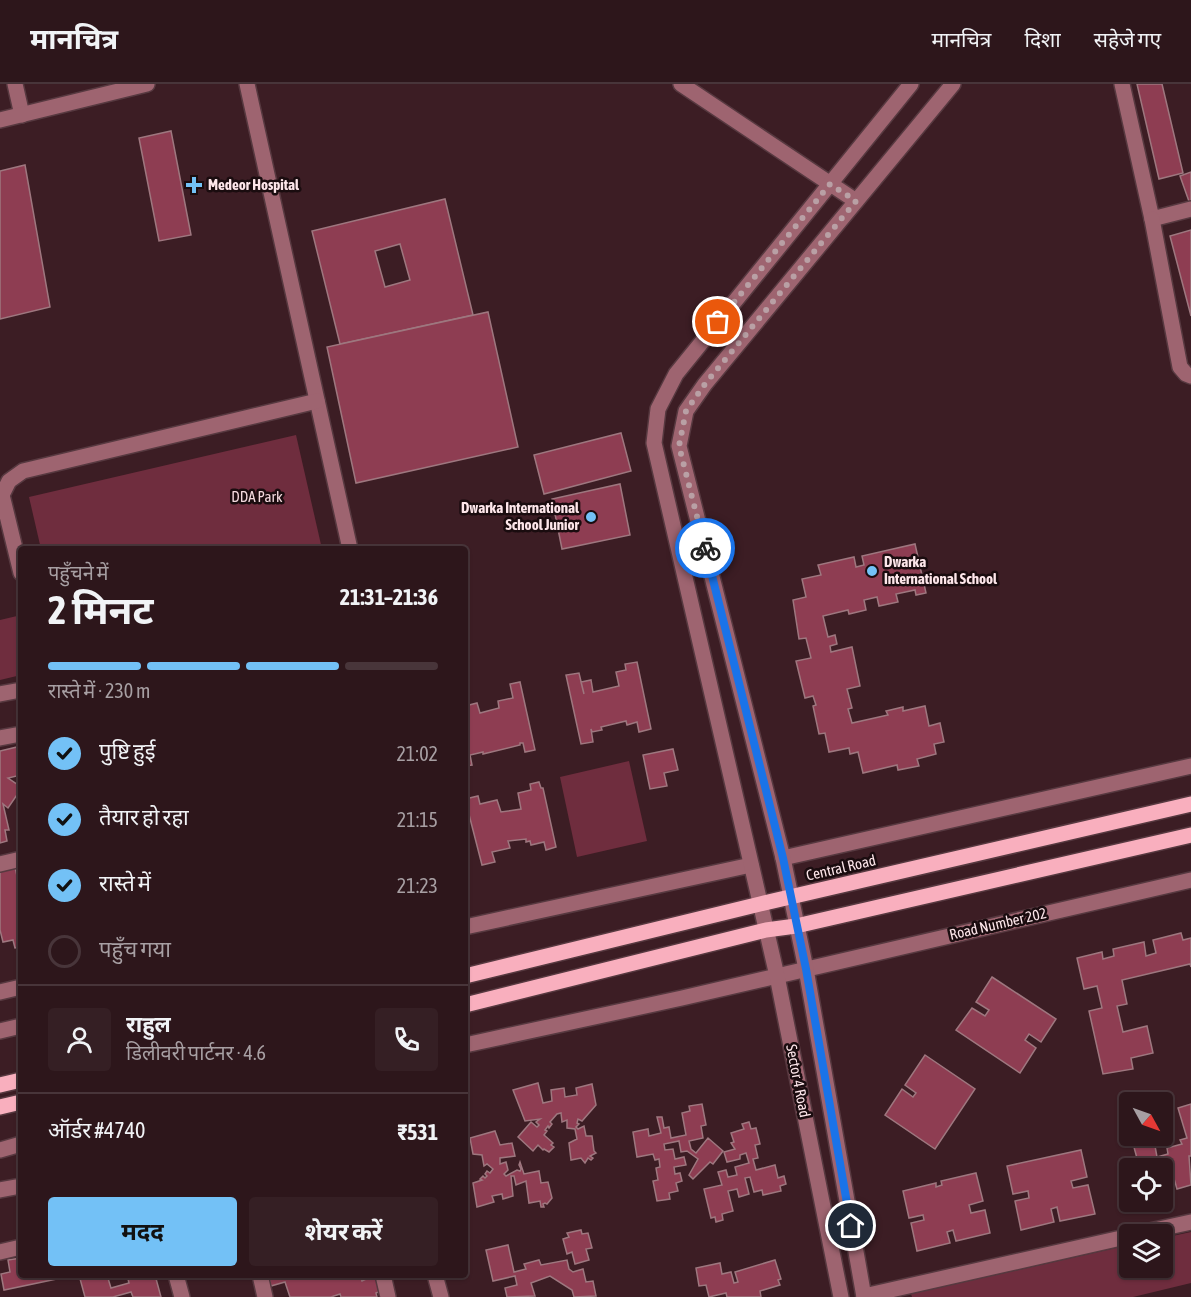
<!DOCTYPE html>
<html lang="hi">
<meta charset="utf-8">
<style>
:root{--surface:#2d161b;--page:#351f24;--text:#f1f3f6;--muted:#a79fa3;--line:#48353a;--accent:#73c1f6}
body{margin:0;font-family:"Asap Condensed","Noto Sans Devanagari",sans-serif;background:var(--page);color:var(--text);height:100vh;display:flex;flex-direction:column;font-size:22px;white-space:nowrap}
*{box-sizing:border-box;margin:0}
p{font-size:20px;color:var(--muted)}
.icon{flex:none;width:33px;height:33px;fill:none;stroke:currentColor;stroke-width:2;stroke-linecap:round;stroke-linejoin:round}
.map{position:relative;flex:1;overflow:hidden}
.details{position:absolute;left:18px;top:462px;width:450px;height:732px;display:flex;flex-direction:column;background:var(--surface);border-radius:6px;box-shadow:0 2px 4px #0004,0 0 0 2px var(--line)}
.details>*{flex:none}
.needle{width:39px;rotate:130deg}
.buttons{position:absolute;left:1119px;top:1008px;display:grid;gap:12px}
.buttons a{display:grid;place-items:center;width:54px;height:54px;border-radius:6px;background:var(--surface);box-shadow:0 2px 4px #0004,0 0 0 2px var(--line);font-size:30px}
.pin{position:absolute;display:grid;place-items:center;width:51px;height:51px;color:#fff;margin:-26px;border:3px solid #fff;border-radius:50%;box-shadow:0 2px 6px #0007}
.courier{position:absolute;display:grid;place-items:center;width:60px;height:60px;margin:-30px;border:4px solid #1a73e8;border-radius:50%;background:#fff;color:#222;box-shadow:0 2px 8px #0007}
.head em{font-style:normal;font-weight:700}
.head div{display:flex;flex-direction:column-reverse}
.head{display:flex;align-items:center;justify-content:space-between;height:102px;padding:0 30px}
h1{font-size:39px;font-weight:700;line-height:45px}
.bar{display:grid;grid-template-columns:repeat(4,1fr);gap:9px 6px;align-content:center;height:72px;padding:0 30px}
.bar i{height:8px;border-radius:4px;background:var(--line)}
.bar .selected{background:var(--accent)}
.bar p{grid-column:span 4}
.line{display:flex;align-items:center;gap:15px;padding:0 30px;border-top:2px solid var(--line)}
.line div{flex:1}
.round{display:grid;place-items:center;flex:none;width:63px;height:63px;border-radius:6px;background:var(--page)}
ol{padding:0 30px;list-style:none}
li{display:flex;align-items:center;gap:18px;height:66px}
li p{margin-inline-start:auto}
li .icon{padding:6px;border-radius:50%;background:var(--accent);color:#111;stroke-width:4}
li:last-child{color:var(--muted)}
li i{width:33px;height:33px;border:3px solid var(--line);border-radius:50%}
.button{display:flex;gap:12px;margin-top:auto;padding:12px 30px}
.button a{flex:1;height:69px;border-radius:6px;background:var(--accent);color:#111;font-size:24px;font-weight:700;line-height:69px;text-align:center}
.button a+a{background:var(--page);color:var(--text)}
header{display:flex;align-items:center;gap:36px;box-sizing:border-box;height:84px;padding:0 30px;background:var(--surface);border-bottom:2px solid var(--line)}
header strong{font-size:28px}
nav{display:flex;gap:33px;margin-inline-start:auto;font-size:21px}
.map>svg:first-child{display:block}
.green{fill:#6f2d3e}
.building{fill:#8e3d52;stroke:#9e777f;stroke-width:1.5;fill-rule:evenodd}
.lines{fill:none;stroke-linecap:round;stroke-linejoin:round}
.minor-casing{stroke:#573940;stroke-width:18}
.major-casing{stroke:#573940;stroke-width:18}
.minor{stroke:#9e6470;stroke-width:15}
.major{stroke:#f9afbe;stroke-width:15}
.done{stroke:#b9a0a5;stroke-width:6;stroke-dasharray:0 10.8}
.route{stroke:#1a73e8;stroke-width:8}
.poi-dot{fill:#73c1f6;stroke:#1a0c0f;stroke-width:2}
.labels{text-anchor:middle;stroke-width:5;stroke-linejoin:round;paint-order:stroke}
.poi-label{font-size:15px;font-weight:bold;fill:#fde6ea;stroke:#1a0c0f;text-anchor:start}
.park-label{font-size:15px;fill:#f3d9de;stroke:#1a0c0f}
.street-label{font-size:15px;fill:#fde6ea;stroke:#1a0c0f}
</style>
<header>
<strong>मानचित्र</strong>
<nav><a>मानचित्र</a><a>दिशा</a><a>सहेजे गए</a></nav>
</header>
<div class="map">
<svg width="1191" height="1213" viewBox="0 0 1191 1213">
<rect width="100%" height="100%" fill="#3c1d24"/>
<!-- green -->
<g class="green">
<polygon points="296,351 322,465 41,465 29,413"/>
<polygon points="17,532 21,547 21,591 0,596 0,536"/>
<polygon points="629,677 647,757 577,773 560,693"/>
<polygon points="1191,1148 1191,1199 1133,1213 912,1213 911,1210 1129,1161 1130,1184 1162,1184 1163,1154"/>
</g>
<!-- building -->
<g class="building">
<polygon points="1137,0 1162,0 1183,89 1159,95"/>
<polygon points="171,47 191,151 159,157 139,54"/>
<polygon points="25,81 50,223 0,235 0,87"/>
<polygon points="1191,88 1191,123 1180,92"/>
<path d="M445 115 473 231 340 260 312 147ZM400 160 410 196 385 203 375 167Z"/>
<polygon points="1191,146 1191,232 1170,152"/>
<polygon points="488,228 518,363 356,399 327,263"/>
<polygon points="621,349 631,387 544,410 534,371"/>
<polygon points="620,400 630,451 562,465 552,415"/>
<polygon points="915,460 926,509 916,511 915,506 896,510 898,518 879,522 877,513 864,516 866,526 849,530 848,526 823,532 828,553 835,551 837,560 830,562 831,568 852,563 860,602 847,605 852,624 848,625 852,639 888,631 886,627 903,623 903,627 925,622 929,642 940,639 944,658 934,660 936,670 917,675 919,682 898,686 897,681 863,689 858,668 850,670 849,664 829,668 825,649 819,650 813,622 816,621 813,612 805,614 796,577 811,574 806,554 799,555 793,516 806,513 802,495 821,491 818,481 854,473 856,483 864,481 862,472"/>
<polygon points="637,578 651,645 639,648 637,638 627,641 626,637 601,643 602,646 592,648 591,645 593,658 581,660 566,591 579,589 584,610 581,598 591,596 593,608 619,602 616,588 626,586 625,580"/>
<polygon points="520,598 535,666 525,668 523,659 520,659 520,661 483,670 483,668 470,671 472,681 465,682 465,622 477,619 480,629 499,624 498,617 513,614 510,600"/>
<polygon points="17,663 21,679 21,691 8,694 21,703 21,705 8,724 3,720 9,746 5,746 7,757 0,759 0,667"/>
<polygon points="673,665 678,686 664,689 667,702 650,705 643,671"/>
<polygon points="539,698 541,704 543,704 556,763 546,766 544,758 531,761 530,757 526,758 526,755 508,757 510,764 492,768 495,778 482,781 465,715 478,712 480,720 497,716 501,728 521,725 518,709 531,706 530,700"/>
<polygon points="15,783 21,810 21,863 15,864 13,856 3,858 0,846 0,786"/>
<polygon points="1181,849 1183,856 1191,854 1191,883 1190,880 1122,896 1127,920 1117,922 1123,948 1147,942 1153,969 1131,974 1133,985 1103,990 1089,927 1102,924 1097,902 1084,905 1077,874 1102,868 1103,875 1114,872 1113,865 1144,858 1146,872 1156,869 1153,856"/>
<polygon points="992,893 1056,935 1041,958 1029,950 1025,956 1036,964 1020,989 956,946 972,924 985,932 989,926 976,918"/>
<polygon points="925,971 975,1005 935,1065 885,1031 902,1005 913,1013 916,1009 905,1001"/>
<polygon points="538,999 543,1019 552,1017 551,1006 564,1004 565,1013 577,1011 576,1004 592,1000 596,1021 582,1037 578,1035 577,1039 579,1040 576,1043 578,1045 584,1042 586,1052 592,1052 594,1067 596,1069 590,1072 593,1074 591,1076 588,1074 585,1079 581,1074 571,1076 569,1059 577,1055 575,1045 567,1044 567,1036 562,1038 561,1029 557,1030 550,1038 552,1040 549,1044 548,1042 545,1046 547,1047 544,1051 553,1059 551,1061 554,1063 549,1068 544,1065 543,1066 538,1061 533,1067 518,1053 531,1038 537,1043 539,1041 536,1038 540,1035 525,1037 513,1006"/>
<polygon points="702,1020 706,1041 701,1042 703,1054 689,1057 691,1065 696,1069 708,1054 723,1067 713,1080 710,1078 693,1095 689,1091 698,1075 687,1067 681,1068 679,1057 664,1060 665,1066 673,1065 675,1075 684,1073 686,1081 674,1083 675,1090 680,1089 682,1097 676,1099 678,1107 669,1109 670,1115 657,1117 653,1097 658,1096 656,1084 660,1083 659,1075 655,1076 653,1070 637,1073 633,1048 648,1045 649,1052 661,1049 657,1033 662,1033 664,1044 669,1043 671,1054 686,1051 682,1029 690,1027 689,1022"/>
<polygon points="1191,1020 1191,1072 1189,1072 1191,1101 1177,1105 1173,1091 1162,1094 1162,1084 1130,1084 1130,1102 1124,1081 1138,1078 1131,1052 1162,1052 1163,1039 1167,1060 1155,1062 1157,1073 1168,1070 1167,1064 1182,1060 1180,1056 1187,1054 1178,1024"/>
<polygon points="749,1038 751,1045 756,1044 760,1060 755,1061 758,1074 753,1075 756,1086 775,1081 778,1094 784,1092 786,1100 780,1102 781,1107 763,1111 762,1106 754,1108 750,1093 745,1094 749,1110 739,1113 737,1105 728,1107 733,1127 722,1130 723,1136 716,1138 715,1133 711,1134 704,1105 722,1101 718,1088 726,1086 728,1093 737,1091 735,1083 749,1079 746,1069 740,1071 740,1075 727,1078 724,1068 735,1065 731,1059 734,1058 731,1049 744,1045 742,1040"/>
<polygon points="495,1047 500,1061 512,1059 515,1072 500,1074 500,1080 506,1078 508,1086 504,1090 506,1092 517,1086 520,1087 521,1085 519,1081 520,1078 524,1090 539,1087 541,1099 548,1098 552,1114 547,1120 545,1119 543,1120 544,1123 541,1123 540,1117 529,1119 526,1097 516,1101 514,1092 511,1092 513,1112 503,1115 502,1110 492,1112 494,1118 477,1123 473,1099 482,1096 480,1095 483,1092 485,1094 487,1092 485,1090 487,1087 490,1089 493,1085 487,1080 484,1082 482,1071 473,1070 470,1054"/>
<polygon points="1081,1066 1087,1093 1071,1097 1073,1104 1088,1101 1095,1130 1060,1137 1057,1123 1051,1125 1054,1138 1021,1146 1015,1117 1029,1114 1028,1107 1013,1110 1007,1082"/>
<polygon points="976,1089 983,1117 969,1121 971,1129 985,1126 990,1149 956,1157 953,1146 947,1148 950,1159 917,1167 911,1139 924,1136 923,1131 909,1134 903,1107 936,1099 936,1103 942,1101 941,1097"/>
<polygon points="581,1146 582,1150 588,1149 592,1164 586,1165 589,1176 575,1180 572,1168 567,1170 563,1155 569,1153 567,1149"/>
<polygon points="508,1161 514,1188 526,1185 524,1180 539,1176 541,1181 567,1176 569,1185 573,1188 583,1185 586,1198 593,1197 596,1212 574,1213 572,1206 550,1192 531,1199 535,1212 507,1213 505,1204 517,1201 515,1192 493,1197 486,1166"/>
<polygon points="21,1174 21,1191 71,1192 4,1206 1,1190 10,1188 8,1176"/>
<polygon points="775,1176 781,1195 778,1196 780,1201 760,1207 761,1213 727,1213 726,1209 709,1213 706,1201 699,1202 696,1184 720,1179 722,1190 731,1188 734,1199 738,1198 735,1188"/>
<polygon points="79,1191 107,1191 111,1204 129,1199 127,1191 155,1191 161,1213 133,1213 131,1208 113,1213 85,1213"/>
<polygon points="268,1191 360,1191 362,1197 375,1191 381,1207 376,1209 377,1213 341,1213 340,1210 331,1213 290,1213 285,1198 271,1202"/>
</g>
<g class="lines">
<!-- minor casing -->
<g class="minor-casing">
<g id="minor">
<polyline points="15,0 22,31"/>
<polyline points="247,0 350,465"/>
<polyline points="681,0 856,117"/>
<polyline points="1122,0 1152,135 1191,125"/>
<polyline points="0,36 147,0"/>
<polyline points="1152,135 1180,283 1186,290 1191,292"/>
<polyline points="21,489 2,411 9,397 23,387 317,317"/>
<polyline points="0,610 21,606"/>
<polyline points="0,654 21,650"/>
<polyline points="783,774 1191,682"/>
<polyline points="0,780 21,775"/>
<polyline points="465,843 751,781"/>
<polyline points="0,908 21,903"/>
<polyline points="0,947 21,942"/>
<polyline points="465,961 682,914 1191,796"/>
<polyline points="0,1066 21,1060"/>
<polyline points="0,1106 21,1102"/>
<polyline points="1136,1150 1191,1138"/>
<polyline points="0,1168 21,1163"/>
<polyline points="176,1191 182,1213"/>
<polyline points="260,1191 265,1213"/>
<polyline points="383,1191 388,1213"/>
<polyline points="435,1191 441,1213"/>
<polyline points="864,1212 1130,1152"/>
<polyline points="841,1213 777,892 654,359 658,325 676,290 911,0"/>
<polyline points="864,1213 806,885 783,774 679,362 686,327 705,300 953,0"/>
</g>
</g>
<!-- major casing -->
<g class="major-casing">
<g id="major">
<polyline points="465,892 760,820 1191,720"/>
<polyline points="465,921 766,846 796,842 1191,751"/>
<polyline points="0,1001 21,996"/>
<polyline points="0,1023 21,1018"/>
</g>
</g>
<!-- minor -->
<use href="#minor" class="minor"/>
<!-- major -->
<use href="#major" class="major"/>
</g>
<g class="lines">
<!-- done -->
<polyline class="done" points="705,464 679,362 686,327 705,300 856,117 830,100 718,238"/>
<!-- route -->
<polyline class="route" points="705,464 783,774 806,885 851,1142"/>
</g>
<!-- markers -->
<g class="poi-dot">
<path d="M191 92h6v6h6v6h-6v6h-6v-6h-6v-6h6z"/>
<circle cx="591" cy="433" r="6"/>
<circle cx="872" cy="487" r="6"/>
</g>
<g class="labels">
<!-- poi labels -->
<g class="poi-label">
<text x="208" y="106">Medeor Hospital</text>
<text x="579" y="429" text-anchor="end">Dwarka International<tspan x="579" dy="17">School Junior</tspan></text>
<text x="884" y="483">Dwarka<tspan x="884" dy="17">International School</tspan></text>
</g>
<!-- park labels -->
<g class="park-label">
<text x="257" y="418">DDA Park</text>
</g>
<!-- street labels -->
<g class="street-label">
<text transform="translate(841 784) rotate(-13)" y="5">Central Road</text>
<text transform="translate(998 840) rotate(-13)" y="5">Road Number 202</text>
<text transform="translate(798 997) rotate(79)" y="5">Sector 4 Road</text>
</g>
</g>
</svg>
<div class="buttons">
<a><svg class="needle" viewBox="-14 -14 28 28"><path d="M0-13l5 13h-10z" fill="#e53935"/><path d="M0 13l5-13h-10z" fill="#a79fa3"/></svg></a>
<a><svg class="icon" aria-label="locate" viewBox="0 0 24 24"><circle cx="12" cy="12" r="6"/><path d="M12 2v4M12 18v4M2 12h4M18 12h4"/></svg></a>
<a><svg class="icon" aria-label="layers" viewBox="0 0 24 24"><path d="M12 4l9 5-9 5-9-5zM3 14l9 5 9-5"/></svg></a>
</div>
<div class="pin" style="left:718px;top:238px;background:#ea580c"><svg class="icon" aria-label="bag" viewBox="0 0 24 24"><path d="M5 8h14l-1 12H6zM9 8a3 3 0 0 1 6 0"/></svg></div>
<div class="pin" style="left:851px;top:1142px;background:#1f2937"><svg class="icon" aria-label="home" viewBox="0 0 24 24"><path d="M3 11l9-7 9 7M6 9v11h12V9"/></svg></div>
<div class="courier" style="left:705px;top:464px"><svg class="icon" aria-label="bike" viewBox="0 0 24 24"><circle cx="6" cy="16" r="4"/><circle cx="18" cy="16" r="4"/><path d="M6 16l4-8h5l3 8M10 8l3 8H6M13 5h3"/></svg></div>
<section class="details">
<div class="head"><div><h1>2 मिनट</h1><p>पहुँचने में</p></div><em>21:31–21:36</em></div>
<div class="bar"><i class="selected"></i><i class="selected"></i><i class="selected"></i><i></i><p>रास्ते में · 230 m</p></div>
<ol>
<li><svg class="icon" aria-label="check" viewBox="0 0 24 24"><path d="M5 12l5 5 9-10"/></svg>पुष्टि हुई<p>21:02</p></li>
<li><svg class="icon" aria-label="check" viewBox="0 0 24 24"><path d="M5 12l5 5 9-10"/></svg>तैयार हो रहा<p>21:15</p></li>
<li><svg class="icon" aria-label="check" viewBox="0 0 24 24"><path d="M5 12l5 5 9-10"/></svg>रास्ते में<p>21:23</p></li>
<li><i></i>पहुँच गया</li>
</ol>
<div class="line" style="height:108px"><a class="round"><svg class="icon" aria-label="person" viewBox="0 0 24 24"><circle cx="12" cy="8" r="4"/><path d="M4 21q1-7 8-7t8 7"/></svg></a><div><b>राहुल</b><p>डिलीवरी पार्टनर · 4.6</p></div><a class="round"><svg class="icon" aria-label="phone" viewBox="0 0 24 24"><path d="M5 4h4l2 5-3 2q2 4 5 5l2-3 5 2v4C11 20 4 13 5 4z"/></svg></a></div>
<div class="line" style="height:78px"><div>ऑर्डर #4740</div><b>₹531</b></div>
<div class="button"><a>मदद</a><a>शेयर करें</a></div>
</section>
</div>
